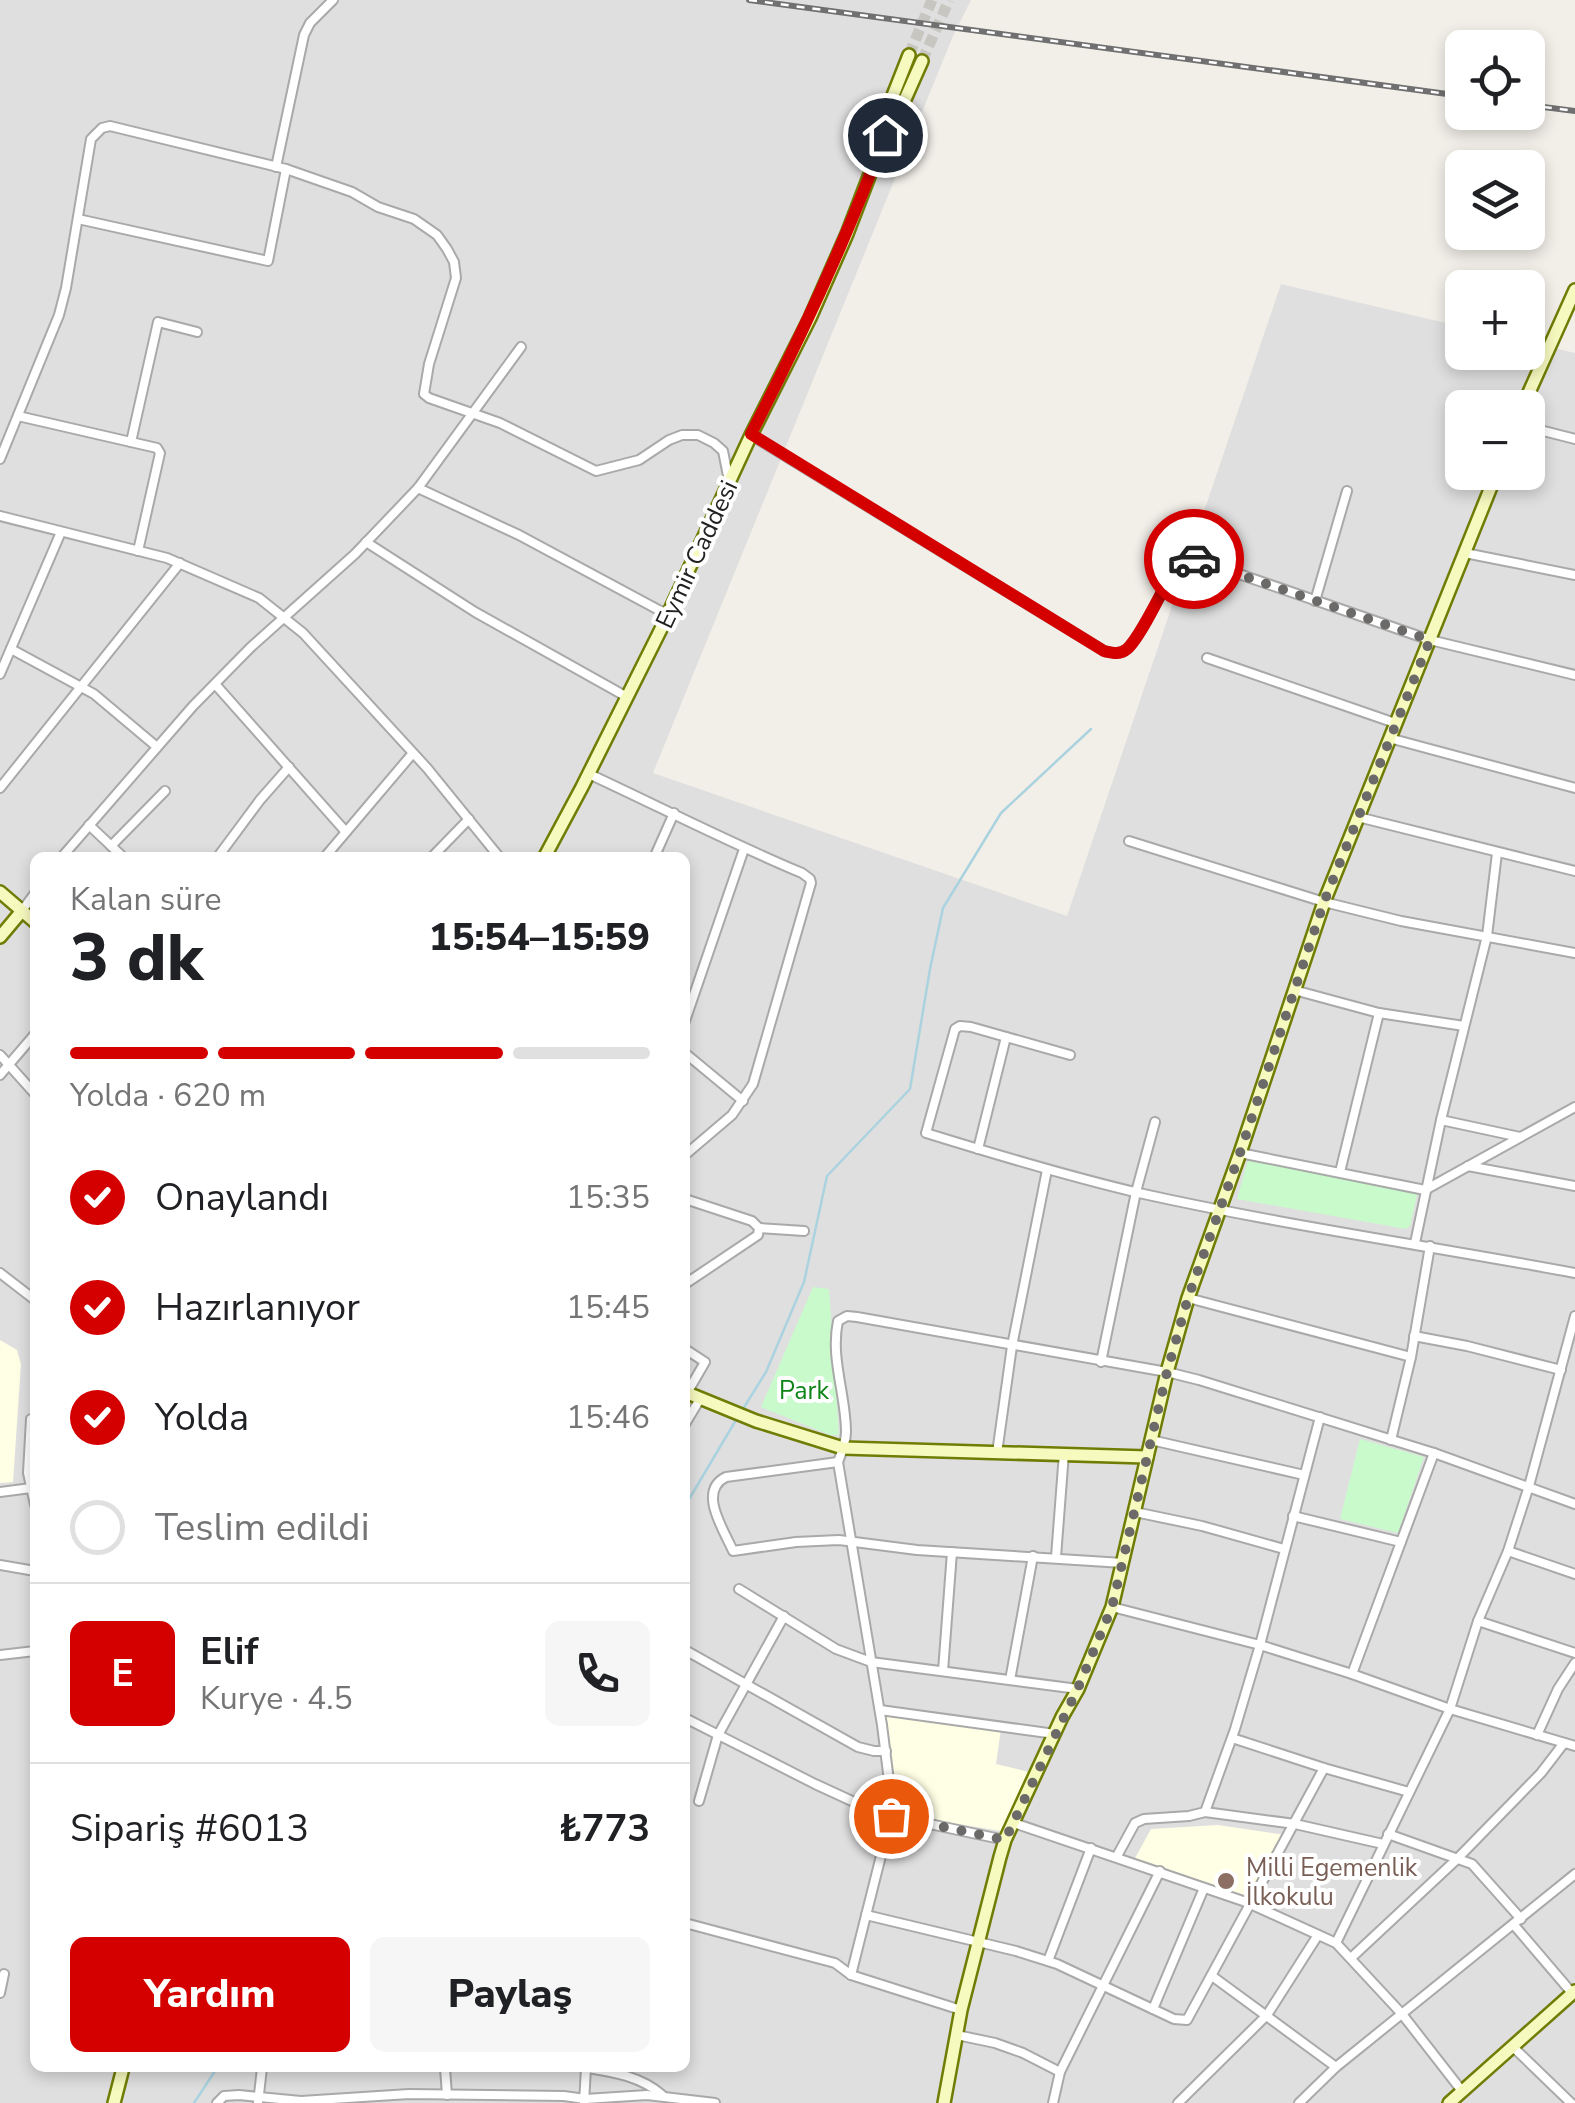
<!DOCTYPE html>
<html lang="tr">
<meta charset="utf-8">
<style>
:root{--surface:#fff;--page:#f6f6f6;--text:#202124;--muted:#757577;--line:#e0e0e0;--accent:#d40000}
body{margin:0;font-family:"Nunito Sans",sans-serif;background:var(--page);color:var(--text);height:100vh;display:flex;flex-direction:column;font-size:38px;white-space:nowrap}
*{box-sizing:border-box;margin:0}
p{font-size:32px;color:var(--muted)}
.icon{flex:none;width:55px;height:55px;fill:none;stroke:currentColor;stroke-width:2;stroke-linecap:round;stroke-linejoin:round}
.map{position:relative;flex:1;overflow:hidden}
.side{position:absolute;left:30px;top:852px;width:660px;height:1220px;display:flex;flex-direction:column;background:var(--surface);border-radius:15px;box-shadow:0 5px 15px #0003}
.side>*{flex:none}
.tools{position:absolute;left:1445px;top:30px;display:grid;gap:20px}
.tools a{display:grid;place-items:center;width:100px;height:100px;border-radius:15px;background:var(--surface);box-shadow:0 5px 15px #0003;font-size:50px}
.pin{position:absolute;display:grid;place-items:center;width:85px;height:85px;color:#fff;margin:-42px;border:5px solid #fff;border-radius:50%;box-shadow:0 2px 10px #0007}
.courier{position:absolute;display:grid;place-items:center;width:100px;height:100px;margin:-50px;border:8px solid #d40000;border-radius:50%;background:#fff;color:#222;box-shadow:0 2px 12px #0007}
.head em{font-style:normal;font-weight:800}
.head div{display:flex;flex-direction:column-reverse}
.head{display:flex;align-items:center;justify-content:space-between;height:170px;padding:0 40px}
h1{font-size:65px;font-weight:800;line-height:75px}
.bar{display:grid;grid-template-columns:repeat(4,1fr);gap:15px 10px;align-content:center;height:120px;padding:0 40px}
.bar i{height:12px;border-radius:8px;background:var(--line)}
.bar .active{background:var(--accent)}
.bar p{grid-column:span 4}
.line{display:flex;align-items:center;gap:25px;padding:0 40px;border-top:2px solid var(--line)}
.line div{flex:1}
.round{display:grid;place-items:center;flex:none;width:105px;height:105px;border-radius:15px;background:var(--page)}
ol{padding:0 40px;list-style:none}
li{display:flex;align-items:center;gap:30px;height:110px}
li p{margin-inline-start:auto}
li .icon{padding:10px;border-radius:50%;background:var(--accent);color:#fff;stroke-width:4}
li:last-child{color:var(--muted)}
li i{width:55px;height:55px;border:5px solid var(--line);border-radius:50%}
.primary-button{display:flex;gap:20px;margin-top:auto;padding:20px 40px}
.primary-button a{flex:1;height:115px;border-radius:15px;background:var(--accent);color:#fff;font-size:40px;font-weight:800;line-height:115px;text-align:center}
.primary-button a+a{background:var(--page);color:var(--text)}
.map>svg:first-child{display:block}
.residential{fill:#e0dfdf;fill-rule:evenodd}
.education{fill:#ffffe5}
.park{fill:#c8facc}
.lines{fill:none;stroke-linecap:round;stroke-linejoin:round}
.stream{stroke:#aad3df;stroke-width:2.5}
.secondary-tunnel{stroke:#c8c6c1;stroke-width:11;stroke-dasharray:11 5.5;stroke-linecap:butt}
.street-casing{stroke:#a9a9a9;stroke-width:12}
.secondary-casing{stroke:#707d05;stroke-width:16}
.street{stroke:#fff;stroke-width:8}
.secondary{stroke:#f7fabf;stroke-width:11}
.rail-casing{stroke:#707070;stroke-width:6}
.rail{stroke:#fff;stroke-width:2.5;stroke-dasharray:8;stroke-linecap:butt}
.done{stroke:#6b6a68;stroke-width:10;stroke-dasharray:0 18}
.route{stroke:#d40000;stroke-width:12}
.education-dot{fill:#8d6e63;stroke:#fff;stroke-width:4}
.labels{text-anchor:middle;stroke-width:8;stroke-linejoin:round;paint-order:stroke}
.street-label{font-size:25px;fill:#222;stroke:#fff}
.park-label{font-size:25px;fill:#0c8416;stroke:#fff}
.education-label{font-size:25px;fill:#785e54;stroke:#fff;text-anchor:start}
</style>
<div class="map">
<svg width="1575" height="2103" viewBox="0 0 1575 2103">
<rect width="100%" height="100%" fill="#f2efe9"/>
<!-- residential -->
<path class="residential" d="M0 0H971L953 36 653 773 1067 916 1281 284 1462 327V352H1528V342L1575 353V2103H0ZM1462 408H1528V472H1462ZM35 858H685V2068H35Z"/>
<!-- education -->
<g class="education">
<polygon points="0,1340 17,1350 21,1364 13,1482 0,1483"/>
<polygon points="882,1713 1001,1729 996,1764 1029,1772 1001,1831 897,1814"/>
<polygon points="1218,1825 1286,1835 1250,1902 1134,1860 1151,1829"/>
</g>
<!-- park -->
<g class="park">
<polygon points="1250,1160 1415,1192 1417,1195 1410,1226 1406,1229 1237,1199 1247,1163"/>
<polygon points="813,1287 829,1289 839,1435 830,1435 761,1407"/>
<polygon points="1360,1439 1424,1457 1398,1533 1340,1519"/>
</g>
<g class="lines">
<!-- stream -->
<g class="stream">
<polyline points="743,1409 766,1372 804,1282 827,1176 910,1089 930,969 943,908 1001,813 1091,729"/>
<polyline points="685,1506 736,1420"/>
<polyline points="194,2103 217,2068"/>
</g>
<!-- secondary-tunnel -->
<g class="secondary-tunnel">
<polyline points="909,55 932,0"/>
<polyline points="922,61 949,0"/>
</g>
<!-- street casing -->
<g class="street-casing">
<g id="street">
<polyline points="276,167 304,35 310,23 333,0"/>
<polyline points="78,219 268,261 286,169"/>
<polyline points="18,416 157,448 160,453 138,551"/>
<polyline points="1528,427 1575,439"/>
<path d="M751 435 1104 651C1113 653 1120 655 1127 649 1141 637 1167 581 1177 563L1184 555 1430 640 1575 675"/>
<polyline points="131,442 158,322 197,332"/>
<polyline points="0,459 59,315 66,288 91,139 102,128 110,126 286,169 352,192 378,207 414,219 437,235 447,249 454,262 456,278 429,364 424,394 429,398 500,423 596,471 639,460 669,440 682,435 698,435 714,443 723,451 729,481"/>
<polyline points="418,488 519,535 668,615"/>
<polyline points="0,516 167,558 259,598 303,633 427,768 500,858"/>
<polyline points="366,542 475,612 627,697"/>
<polyline points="1465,553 1575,575"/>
<polyline points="1315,601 1347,491"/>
<polyline points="11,649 94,694 157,747"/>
<polyline points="1207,658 1395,723"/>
<polyline points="0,674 61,532"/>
<polyline points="215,684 346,832"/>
<polyline points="1389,738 1575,788"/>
<path d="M589 774C660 807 730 843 802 873L810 879 811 883 753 1084 732 1115 685 1155"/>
<polyline points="0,788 180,563"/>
<polyline points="1358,817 1575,871"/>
<polyline points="89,825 124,858"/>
<polyline points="1129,841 1324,902 1401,921 1575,953"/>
<polyline points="111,846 165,791"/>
<polyline points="61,858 193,706 251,647 355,554 418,488 521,347"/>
<polyline points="217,858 260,800 289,767"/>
<polyline points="324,858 413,753"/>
<polyline points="431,858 469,819"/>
<polyline points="654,858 674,813"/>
<polyline points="21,912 35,893"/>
<polyline points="1294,990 1379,1013 1464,1026"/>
<polyline points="685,1021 744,849"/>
<polyline points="685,1053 743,1101"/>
<polyline points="0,1055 35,1094"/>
<path d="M1070 1055 971 1027 960 1026 955 1029 926 1133C997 1155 1067 1176 1139 1193 1283 1225 1430 1246 1575 1273"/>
<polyline points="0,1075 35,1034"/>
<polyline points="1441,1120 1520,1137"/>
<polyline points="978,1149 1006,1037"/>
<polyline points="1240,1153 1425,1190 1575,1107"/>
<polyline points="1468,1166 1575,1186"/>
<polyline points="1340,1172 1379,1013"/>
<polyline points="685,1199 752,1221 759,1228 758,1235 685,1284"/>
<polyline points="759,1228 804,1231"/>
<polyline points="1415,1243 1441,1120 1487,936 1497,853"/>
<polyline points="0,1273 35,1300"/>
<polyline points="1188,1298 1411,1357"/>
<polyline points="1414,1336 1467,1346 1561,1370"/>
<polyline points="685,1349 705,1362 687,1393"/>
<polyline points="1101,1362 1136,1192 1155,1122"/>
<polyline points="35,1419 31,1419 28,1473 35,1505"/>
<polyline points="685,1424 700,1399"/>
<polyline points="1151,1440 1304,1475"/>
<polyline points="1391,1440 1411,1357 1430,1246"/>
<polyline points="997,1453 1012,1346 1047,1170"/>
<path d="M838 1462 726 1477C697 1491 724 1530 733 1551L796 1542 839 1540 917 1550 1123 1563"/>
<polyline points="0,1492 31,1488"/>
<polyline points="1135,1512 1202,1526 1284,1549"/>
<polyline points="1293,1516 1401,1542"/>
<polyline points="1508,1551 1575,1574"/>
<polyline points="1056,1557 1064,1453"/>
<polyline points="0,1565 35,1571"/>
<polyline points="739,1589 836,1649 871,1662 1078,1689"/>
<polyline points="1112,1607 1260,1645 1352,1674 1450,1709 1575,1746"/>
<polyline points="1478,1621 1575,1653"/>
<polyline points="685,1650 858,1747 874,1751 886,1751"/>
<polyline points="0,1655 35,1651"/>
<polyline points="943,1671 952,1552"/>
<polyline points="1352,1674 1434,1453"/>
<polyline points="1010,1680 1033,1556"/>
<polyline points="880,1710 1055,1734"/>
<polyline points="685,1718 815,1784 878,1813 1005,1840"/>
<polyline points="1537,1735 1558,1689 1575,1663"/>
<polyline points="1232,1738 1324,1768 1409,1792"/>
<polyline points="699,1801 718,1735 784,1616"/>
<polyline points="1205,1812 1295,1824 1383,1844"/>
<polyline points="1014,1823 1246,1902 1336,1943 1402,2014 1462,2091"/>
<polyline points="1388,1834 1472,1864 1521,1919"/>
<polyline points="1117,1856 1135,1823 1144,1819 1189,1816 1205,1812 1235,1729 1260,1645 1320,1417"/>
<polyline points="866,1915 1016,1951 1057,1964 1174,2019 1187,2020 1324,1768"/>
<polyline points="685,1923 835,1963 851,1975 961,2010"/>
<polyline points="1514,1925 1572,1993"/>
<polyline points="1336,1943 1450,1709 1478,1621 1508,1551 1529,1486 1575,1316"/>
<polyline points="1351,1958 1456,1860 1541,1773 1564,1743"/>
<polyline points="1048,1961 1091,1848"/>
<path d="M851 1975 891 1816 892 1805 882 1725 838 1462C842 1452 846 1442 846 1432 846 1395 830 1358 838 1321L847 1316 857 1317 1167 1372 1199 1380 1434 1453 1575 1504"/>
<polyline points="1212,1976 1336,2067"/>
<polyline points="0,1993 4,1974"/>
<polyline points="1153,2009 1204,1888"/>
<polyline points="957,2035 995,2043 1023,2053 1060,2072"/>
<polyline points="1512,2046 1571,2103"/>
<polyline points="445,2068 447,2095"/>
<path d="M588 2068C614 2072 642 2077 662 2095"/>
<polyline points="217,2103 224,2096 239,2095 301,2101 409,2094 564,2096 585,2099 647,2095 715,2103"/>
<polyline points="258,2103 262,2068"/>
<polyline points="584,2103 586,2068"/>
<polyline points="1053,2103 1060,2072 1160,1871"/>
<polyline points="1178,2103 1267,2015 1318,1935"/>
<polyline points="1299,2103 1336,2067 1575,1874"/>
</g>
</g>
<!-- secondary casing -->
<g class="secondary-casing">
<g id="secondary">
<polyline points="886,126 892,98 909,55"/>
<polyline points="1522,408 1575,290"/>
<polyline points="544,858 582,787 663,625 751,435 810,318 847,234 885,135 902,106 922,61"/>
<polyline points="0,892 35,922"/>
<polyline points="0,937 21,912"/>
<polyline points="685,1392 756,1421 843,1448 1147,1457"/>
<polyline points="114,2103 123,2068"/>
<polyline points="944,2103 961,2010 1000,1857 1005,1840 1062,1717 1078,1689 1112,1607 1167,1372 1188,1298 1240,1153 1324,902 1497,472"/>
<polyline points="1449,2103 1575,1991"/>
</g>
</g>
<!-- street -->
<use href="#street" class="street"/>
<!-- secondary -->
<use href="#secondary" class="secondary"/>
<!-- rail casing -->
<g class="rail-casing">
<g id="rail">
<polyline points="749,0 1462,96"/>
<polyline points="1528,105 1575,111"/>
</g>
</g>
<!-- rail -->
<use href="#rail" class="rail"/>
</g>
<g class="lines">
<!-- done -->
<polyline class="done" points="891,1816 1005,1840 1078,1688 1112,1607 1167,1372 1188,1298 1240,1153 1324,902 1430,640 1194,559"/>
<!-- route -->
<path class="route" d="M885 135C847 239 801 337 751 434L1104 651C1113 653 1120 655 1127 649 1141 637 1167 581 1177 563L1184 556 1194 559"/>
</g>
<!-- markers -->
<circle class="education-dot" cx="1226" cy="1881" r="10"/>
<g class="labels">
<!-- street labels -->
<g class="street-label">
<text transform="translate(696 554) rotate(-65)" y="9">Eymir Caddesi</text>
</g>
<!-- park labels -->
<g class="park-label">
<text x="804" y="1399">Park</text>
</g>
<!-- education labels -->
<g class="education-label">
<text x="1246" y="1876">Milli Egemenlik<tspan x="1246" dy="29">İlkokulu</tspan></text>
</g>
</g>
</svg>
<div class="tools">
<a><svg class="icon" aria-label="locate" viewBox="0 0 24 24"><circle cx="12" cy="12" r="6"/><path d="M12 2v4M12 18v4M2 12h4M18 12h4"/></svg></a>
<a><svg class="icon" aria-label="layers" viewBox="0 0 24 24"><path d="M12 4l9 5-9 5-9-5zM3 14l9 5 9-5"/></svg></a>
<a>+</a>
<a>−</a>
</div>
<div class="pin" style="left:891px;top:1816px;background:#ea580c"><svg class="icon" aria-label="bag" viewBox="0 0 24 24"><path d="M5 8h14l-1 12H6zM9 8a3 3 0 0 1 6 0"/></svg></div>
<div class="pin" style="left:885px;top:135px;background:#1f2937"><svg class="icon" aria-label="home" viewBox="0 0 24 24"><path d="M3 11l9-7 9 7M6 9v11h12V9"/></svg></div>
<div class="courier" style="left:1194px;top:559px"><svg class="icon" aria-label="car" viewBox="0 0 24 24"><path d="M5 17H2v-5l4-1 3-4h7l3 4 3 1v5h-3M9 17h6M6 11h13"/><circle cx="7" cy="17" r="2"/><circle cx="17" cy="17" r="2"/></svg></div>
<section class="side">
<div class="head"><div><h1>3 dk</h1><p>Kalan süre</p></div><em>15:54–15:59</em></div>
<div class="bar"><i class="active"></i><i class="active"></i><i class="active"></i><i></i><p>Yolda · 620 m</p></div>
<ol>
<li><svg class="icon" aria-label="check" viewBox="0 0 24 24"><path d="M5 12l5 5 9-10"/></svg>Onaylandı<p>15:35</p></li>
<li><svg class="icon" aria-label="check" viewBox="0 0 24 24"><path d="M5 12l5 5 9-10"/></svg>Hazırlanıyor<p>15:45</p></li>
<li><svg class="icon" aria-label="check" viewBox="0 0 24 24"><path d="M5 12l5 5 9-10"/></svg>Yolda<p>15:46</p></li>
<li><i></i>Teslim edildi</li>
</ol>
<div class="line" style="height:180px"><b class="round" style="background:var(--accent);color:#fff">E</b><div><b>Elif</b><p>Kurye · 4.5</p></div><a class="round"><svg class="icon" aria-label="phone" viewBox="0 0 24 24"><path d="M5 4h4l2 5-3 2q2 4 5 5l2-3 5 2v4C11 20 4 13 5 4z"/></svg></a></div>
<div class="line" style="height:130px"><div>Sipariş #6013</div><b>₺773</b></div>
<div class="primary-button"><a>Yardım</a><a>Paylaş</a></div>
</section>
</div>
